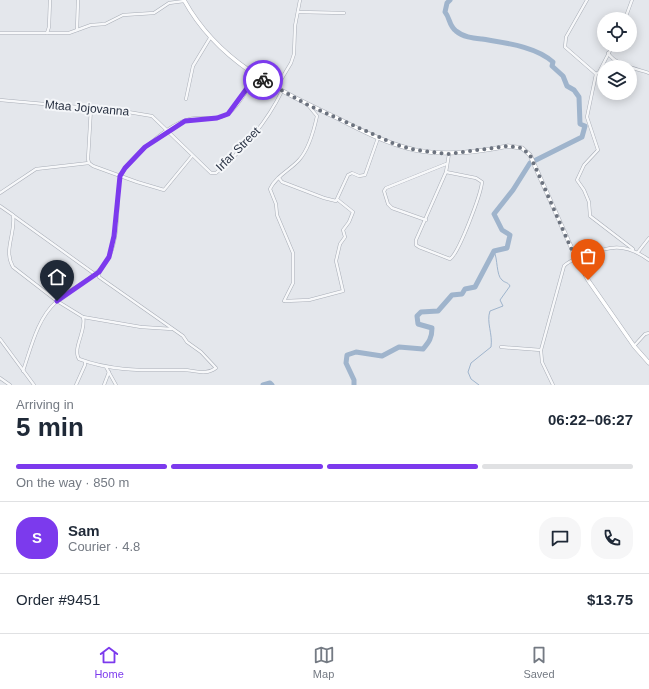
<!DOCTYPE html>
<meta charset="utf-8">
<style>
:root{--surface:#fff;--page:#f6f6f7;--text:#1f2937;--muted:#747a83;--line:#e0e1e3;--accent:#7c3aed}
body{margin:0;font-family:Helvetica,sans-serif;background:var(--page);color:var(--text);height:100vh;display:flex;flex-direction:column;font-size:15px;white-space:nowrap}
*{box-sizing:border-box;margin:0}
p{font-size:13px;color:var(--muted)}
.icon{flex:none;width:22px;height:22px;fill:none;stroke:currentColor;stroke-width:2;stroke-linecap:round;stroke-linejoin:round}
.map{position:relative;height:385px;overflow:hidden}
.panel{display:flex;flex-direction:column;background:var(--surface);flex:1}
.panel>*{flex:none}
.buttons{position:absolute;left:597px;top:12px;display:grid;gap:8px}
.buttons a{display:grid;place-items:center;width:40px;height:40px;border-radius:50%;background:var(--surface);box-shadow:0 2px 10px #0003;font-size:20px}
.pin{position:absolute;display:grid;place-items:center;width:34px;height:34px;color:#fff;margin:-41px -17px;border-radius:50% 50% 50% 0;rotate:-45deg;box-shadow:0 0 4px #0007}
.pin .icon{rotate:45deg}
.courier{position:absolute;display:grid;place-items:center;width:40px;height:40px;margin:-20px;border:3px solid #7c3aed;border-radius:50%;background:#fff;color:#222;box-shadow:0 1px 5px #0007}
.summary em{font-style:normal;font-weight:800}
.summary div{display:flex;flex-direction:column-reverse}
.summary{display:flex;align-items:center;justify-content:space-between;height:68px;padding:0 16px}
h1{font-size:26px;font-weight:800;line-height:30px}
.bar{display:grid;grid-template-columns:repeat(4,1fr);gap:6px 4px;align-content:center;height:48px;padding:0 16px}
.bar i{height:5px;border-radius:3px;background:var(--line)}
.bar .on{background:var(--accent)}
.bar p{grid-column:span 4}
.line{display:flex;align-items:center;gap:10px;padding:0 16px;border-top:1px solid var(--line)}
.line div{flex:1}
.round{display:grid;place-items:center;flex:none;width:42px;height:42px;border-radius:16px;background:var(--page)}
.dock{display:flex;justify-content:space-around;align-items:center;height:56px;border-top:1px solid var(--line);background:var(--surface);font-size:11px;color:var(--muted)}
.dock a{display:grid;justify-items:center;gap:2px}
.dock .on{color:var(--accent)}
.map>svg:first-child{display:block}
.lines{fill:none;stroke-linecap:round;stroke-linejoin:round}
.stream{stroke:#9fb4cc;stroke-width:1}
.river{stroke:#9fb4cc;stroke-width:5}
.minor-casing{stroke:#a9aeb7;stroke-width:3.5}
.secondary-casing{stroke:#a9aeb7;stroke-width:4.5}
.minor{stroke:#f7f8fa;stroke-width:2.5}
.secondary{stroke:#fff;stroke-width:3.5}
.done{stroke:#6c737f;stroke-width:4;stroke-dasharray:0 7.2}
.route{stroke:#7c3aed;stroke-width:5}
.labels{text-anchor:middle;stroke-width:4;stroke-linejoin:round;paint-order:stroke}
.street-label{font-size:12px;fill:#2b3445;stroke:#f4f6f9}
</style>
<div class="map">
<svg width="649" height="385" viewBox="0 0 649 385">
<rect width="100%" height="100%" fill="#e4e7ec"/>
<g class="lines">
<!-- stream -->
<path class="stream" d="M479 385 471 379 468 372 471 363 491 347C493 334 486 322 490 311L503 306 500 300 510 286C508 282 505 283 502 280 496 275 498 259 494 251"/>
<!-- river -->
<g class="river">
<polyline points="263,385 270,383 272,385"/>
<path d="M354 385V380L346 363 347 355 356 352 382 356 399 347 423 349C429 342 432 338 432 328L418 324 417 316 421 312 438 311 452 295 462 294 465 289 475 287 494 251 507 248 510 235 502 230 494 214 513 190 530 163 582 137 585 126 580 124 579 97 574 90 567 86 563 76 552 66 553 62C535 46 505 43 482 39 473 38 463 37 456 31 449 26 450 18 445 12L447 3 450 0"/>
</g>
<!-- minor casing -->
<g class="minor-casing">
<g id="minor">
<polyline points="587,0 566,37 565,47 596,74 599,72 613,45"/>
<polyline points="298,12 344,13"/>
<polyline points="625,19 632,0"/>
<polyline points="77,30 78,0"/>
<polyline points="0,33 69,33 91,25 105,24 123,15 154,13 169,3 184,1"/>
<polyline points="47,33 49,27 50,0"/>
<path d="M608 53C615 65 637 69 649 73"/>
<polyline points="596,74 587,117 598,150 584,165 577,180 584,190 589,202 590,216 633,249"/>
<polyline points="276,88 291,63 294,54 295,26 300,0"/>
<polyline points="186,99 193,66 210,38"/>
<path d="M0 100 122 111 152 116 211 173H216C243 150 266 124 282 91"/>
<polyline points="91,108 88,159 89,163 93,166 137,182 164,190 192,156"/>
<path d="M446 172 476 178 482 182C481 194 459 253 450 259L419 247 416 245V240L446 172 449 154"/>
<polyline points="279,178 282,182 324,198 336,201 348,175 352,173 359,176 365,175 378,138"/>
<polyline points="0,193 36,169 89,163"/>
<path d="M0 206 13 215C16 233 3 250 13 267L57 301 83 317 141 327 172 329"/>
<polyline points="14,216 96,275"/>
<polyline points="426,220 392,208 388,204 384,191 386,188 446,164"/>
<polyline points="638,252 649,238"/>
<path d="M284 301 293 283V253L277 215 276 204 270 189C276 176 290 170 299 160 309 149 314 130 317 116L308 105"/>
<polyline points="285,301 309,300 343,291 336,261 340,244 345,237 343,230 349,222 353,212 338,200"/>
<path d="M83 317C87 330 72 348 79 359 113 372 148 370 183 370 195 370 205 376 216 368L201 352 187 342 183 336 99 277V272"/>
<polyline points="0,339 34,385"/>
<polyline points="634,346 645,334 649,333"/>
<polyline points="501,347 541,350"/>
<polyline points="106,367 116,385"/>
<path d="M23 371C31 348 37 319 56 302 73 286 98 278 109 257 120 235 116 200 120 176 132 157 168 124 190 119 202 116 218 122 229 113 240 105 248 87 256 76"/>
<polyline points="0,378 10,385"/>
<polyline points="76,385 85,365 85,362"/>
<polyline points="104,385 109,372"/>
<path d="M553 385 542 362 541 350 564 266C570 260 575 259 583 256 610 246 624 242 649 260"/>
</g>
</g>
<!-- secondary casing -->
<g class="secondary-casing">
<path id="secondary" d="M184 0C218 62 276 89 337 118 362 131 388 144 415 150 447 156 478 152 508 146L522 148 530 155 576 258 588 280 634 346 649 363"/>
</g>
<!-- minor -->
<use href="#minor" class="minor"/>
<!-- secondary -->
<use href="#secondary" class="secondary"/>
</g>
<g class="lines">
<!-- done -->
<polyline class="done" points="263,80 308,105 397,145 416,150 448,154 508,146 522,148 530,155 571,248 588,280"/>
<!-- route -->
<polyline class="route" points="57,301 99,272 109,257 114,236 120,176 125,168 145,147 185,121 217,118 228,114 256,76 263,80"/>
</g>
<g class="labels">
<!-- street labels -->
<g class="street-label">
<text transform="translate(87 108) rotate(5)" y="4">Mtaa Jojovanna</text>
<text transform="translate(238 149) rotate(-45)" y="4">Irfar Street</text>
</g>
</g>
</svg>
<div class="buttons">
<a><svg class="icon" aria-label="locate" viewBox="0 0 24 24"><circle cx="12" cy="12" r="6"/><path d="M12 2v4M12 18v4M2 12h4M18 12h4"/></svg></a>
<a><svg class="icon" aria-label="layers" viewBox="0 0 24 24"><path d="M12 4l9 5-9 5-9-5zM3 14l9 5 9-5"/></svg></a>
</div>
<div class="pin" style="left:588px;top:280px;background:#ea580c"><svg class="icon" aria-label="bag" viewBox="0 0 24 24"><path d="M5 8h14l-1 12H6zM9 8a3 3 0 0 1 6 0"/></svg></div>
<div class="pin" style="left:57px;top:301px;background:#1f2937"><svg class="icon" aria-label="home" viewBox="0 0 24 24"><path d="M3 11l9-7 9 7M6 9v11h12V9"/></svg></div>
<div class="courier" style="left:263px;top:80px"><svg class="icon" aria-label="bike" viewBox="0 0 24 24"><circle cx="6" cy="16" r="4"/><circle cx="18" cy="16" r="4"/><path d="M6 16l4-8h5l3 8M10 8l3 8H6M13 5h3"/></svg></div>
</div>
<section class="panel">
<div class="summary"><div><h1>5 min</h1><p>Arriving in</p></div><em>06:22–06:27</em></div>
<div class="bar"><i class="on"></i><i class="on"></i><i class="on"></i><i></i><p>On the way · 850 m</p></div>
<div class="line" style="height:72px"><b class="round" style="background:var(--accent);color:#fff">S</b><div><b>Sam</b><p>Courier · 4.8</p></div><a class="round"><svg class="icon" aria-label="chat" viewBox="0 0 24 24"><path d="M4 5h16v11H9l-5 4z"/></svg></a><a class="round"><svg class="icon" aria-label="phone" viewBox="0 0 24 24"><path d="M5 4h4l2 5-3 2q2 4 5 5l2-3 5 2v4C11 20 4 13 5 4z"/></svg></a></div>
<div class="line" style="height:52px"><div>Order #9451</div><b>$13.75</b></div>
</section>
<nav class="dock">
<a class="on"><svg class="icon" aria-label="home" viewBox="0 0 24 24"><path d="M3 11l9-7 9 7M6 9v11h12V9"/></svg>Home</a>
<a><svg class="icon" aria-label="map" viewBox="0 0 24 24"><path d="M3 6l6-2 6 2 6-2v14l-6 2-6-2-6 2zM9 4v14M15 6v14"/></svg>Map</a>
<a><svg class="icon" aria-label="saved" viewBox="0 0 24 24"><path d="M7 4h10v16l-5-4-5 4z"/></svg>Saved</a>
</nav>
